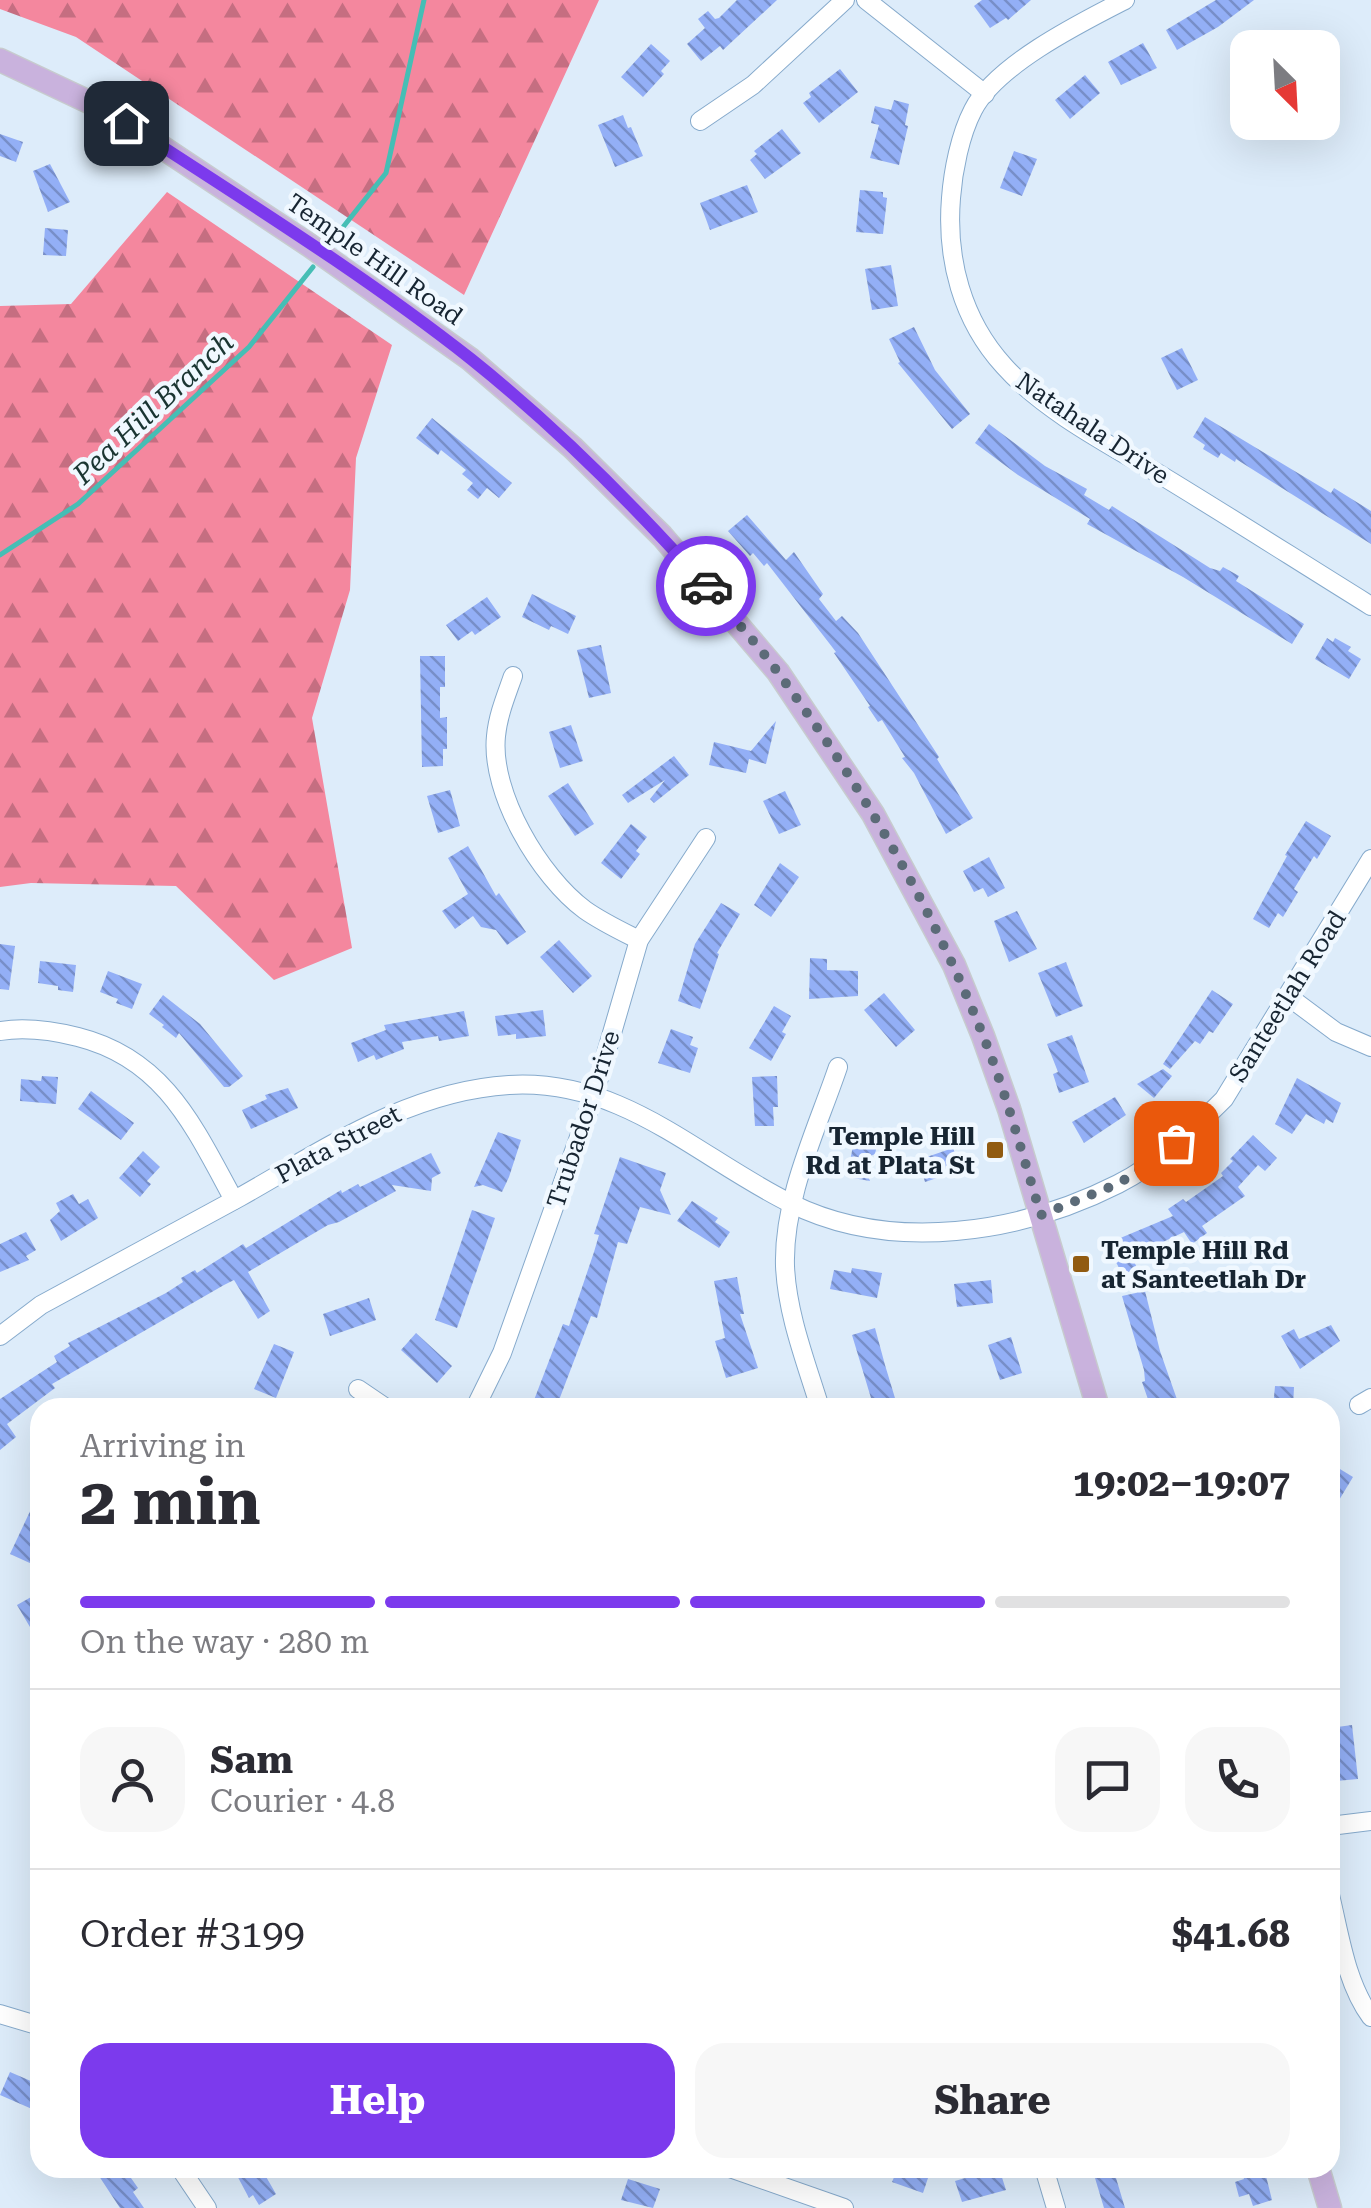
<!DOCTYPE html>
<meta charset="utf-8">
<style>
:root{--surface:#fff;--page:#f7f7f7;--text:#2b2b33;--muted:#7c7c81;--line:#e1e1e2;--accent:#7c3aed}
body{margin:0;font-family:"Roboto Serif",serif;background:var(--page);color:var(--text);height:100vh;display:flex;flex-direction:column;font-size:38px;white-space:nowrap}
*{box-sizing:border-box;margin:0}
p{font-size:32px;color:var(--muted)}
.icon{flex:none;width:55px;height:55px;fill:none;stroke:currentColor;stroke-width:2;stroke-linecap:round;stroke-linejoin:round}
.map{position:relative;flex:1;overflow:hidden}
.details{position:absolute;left:30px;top:1398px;width:1310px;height:780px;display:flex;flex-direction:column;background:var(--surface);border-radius:30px;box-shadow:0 10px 40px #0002}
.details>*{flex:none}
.needle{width:65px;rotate:156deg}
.controls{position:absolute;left:1230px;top:30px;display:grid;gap:20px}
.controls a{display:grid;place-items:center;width:110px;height:110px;border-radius:20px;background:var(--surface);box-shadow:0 10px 40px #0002;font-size:50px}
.pin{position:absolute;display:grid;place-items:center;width:85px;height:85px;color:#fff;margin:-42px;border-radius:20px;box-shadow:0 5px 15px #0006}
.courier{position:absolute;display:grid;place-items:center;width:100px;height:100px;margin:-50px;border:8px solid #7c3aed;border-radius:50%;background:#fff;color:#222;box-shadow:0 2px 12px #0007}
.head em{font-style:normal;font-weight:700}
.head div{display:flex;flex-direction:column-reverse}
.head{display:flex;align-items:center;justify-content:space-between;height:170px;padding:0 50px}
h1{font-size:65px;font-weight:700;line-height:75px}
.bar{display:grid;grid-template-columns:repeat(4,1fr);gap:15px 10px;align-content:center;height:120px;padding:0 50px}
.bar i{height:12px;border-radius:8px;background:var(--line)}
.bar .active{background:var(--accent)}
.bar p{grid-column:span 4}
.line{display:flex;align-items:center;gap:25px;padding:0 50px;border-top:2px solid var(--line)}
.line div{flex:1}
.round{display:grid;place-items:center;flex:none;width:105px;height:105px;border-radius:30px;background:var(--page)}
.cta{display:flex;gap:20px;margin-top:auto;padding:20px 50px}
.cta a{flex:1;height:115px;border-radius:30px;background:var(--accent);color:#fff;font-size:40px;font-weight:700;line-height:115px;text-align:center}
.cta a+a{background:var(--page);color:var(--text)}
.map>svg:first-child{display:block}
.forest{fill:url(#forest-firs)}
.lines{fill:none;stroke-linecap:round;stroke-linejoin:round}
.stream{stroke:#45beb5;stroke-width:5}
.building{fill:url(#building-back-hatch)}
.minor-casing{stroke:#86aacc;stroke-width:20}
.major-casing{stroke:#c7cbce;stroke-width:25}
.minor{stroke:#fff;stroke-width:18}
.major{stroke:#c9b2dd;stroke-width:22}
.done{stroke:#5c6b78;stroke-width:10;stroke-dasharray:0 18}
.route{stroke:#7c3aed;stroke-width:12}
.poi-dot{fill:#915b11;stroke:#f0f8ff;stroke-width:4}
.labels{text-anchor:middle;stroke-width:9;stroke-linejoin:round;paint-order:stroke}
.street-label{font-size:25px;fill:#172532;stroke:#f0f8ff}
.poi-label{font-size:25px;font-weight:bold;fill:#172532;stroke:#f0f8ff;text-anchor:end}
.water-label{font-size:28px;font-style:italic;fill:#1a3532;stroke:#f0f8ff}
</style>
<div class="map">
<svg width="1371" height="2208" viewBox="0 0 1371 2208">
<defs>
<pattern id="forest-firs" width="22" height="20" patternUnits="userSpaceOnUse" patternTransform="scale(2.5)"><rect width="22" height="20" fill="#f4879e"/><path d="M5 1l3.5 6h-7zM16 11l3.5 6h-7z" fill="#c56e81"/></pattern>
<pattern id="building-back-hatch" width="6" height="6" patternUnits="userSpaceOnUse" patternTransform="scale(2.5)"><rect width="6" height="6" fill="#93aff6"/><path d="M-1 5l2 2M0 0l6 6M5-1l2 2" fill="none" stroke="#778ec8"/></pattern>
</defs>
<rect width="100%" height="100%" fill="#ddecfa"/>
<!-- forest -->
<g class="forest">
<polygon points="0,0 599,0 464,295 76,37 0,9"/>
<polygon points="167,192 392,345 356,458 350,590 312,718 352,948 274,980 176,886 31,883 0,887 0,306 71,304"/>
</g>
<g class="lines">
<!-- stream -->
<g class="stream">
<polyline points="332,241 386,173 424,0"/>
<polyline points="0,555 78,504 249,347 313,267"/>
</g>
</g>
<!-- building -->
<g class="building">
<polygon points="737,0 777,0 723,50 720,46 701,61 687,44 705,28 698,19 708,11 715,19 719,18"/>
<polygon points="982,0 1031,0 1008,20 1006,18 990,28 974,6"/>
<polygon points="1216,0 1254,0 1218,27 1177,50 1166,30"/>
<polygon points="1143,43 1157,68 1121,85 1108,62"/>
<polygon points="651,44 670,61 661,71 664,74 643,97 621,77"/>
<polygon points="840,69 858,92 819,123 803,103 811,97 809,93"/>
<polygon points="1085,75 1100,93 1070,119 1055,100"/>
<polygon points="894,100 909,104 905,125 908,126 899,165 870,158 879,125 871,123 875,106 891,110"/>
<polygon points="623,115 628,128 631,127 643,156 615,167 598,125"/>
<polygon points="782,129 801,153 765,179 750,160 757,154 754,151"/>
<polygon points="0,134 23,142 16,162 0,156"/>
<polygon points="1014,151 1037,159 1022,196 1000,188"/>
<polygon points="50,164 70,202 48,212 33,171"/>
<polygon points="747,185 758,212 710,230 700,203"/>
<polygon points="860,190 883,192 883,197 887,198 883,234 856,232"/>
<polygon points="45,228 68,230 66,256 43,255"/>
<polygon points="891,265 898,306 872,310 865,269"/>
<polygon points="914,327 935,370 970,414 952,429 898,363 900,362 889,339"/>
<polygon points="1182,348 1198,380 1177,390 1161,358"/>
<polygon points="1205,417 1331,493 1334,488 1371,511 1371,544 1236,459 1235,462 1221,453 1218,458 1203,449 1205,445 1193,437"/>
<polygon points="432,418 512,483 499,498 487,488 478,499 467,490 473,483 462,474 466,470 441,450 438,455 416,438"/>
<polygon points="989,424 1045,466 1087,489 1084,495 1109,510 1112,506 1210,568 1220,571 1223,567 1239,576 1236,581 1304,624 1292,644 1183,577 1087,524 1090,519 1018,475 975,443"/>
<polygon points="747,515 786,560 794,552 823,594 819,599 836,621 842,616 858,633 939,757 937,759 973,818 946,834 914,773 902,758 905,757 882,720 878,722 868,707 870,706 834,653 836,652 767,563 764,566 753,553 750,556 728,531"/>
<polygon points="532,594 576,616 568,634 551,626 549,630 522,617"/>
<polygon points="487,597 501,617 475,635 472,631 458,641 446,625"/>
<polygon points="1327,638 1333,642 1335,638 1351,647 1348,651 1361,659 1349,679 1315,659"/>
<polygon points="601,645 611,693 589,698 577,650"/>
<polygon points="420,656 445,656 445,687 440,687 440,718 447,717 447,749 443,749 443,766 422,767"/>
<polygon points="776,721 766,764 749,759 746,773 709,765 714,742 751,751"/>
<polygon points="571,725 583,761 560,768 549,732"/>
<polygon points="674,756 689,775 654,803 650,799 665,780 628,803 622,795"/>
<polygon points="568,783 594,824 575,836 548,796"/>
<polygon points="450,790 460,826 438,833 427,796"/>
<polygon points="785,791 801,825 779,834 763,801"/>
<polygon points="1306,821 1331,836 1317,859 1314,856 1294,889 1298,892 1283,917 1278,913 1269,928 1253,919 1287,856 1285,855"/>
<polygon points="631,824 647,837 636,851 640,854 621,879 601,863"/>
<polygon points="468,846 496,896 499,893 526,932 507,945 496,930 481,927 473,916 455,929 442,911 468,894 448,858"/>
<polygon points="989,857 1005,888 988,897 983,888 974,892 963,871"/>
<polygon points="780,863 799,877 771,917 754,905"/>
<polygon points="721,903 740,914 717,953 719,954 700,1009 678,1001 695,944"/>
<polygon points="1017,911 1037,949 1009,962 994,921"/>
<polygon points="559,940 592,976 573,993 540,957"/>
<polygon points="0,944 15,946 9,990 0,989"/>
<polygon points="810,958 827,959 827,970 858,971 858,996 809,999"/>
<polygon points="40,961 76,965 73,992 58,990 58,986 38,983"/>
<polygon points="1066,962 1083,1006 1056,1017 1038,973"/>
<polygon points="108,971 142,984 132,1009 116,1003 118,999 100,992"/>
<polygon points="1212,990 1233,1004 1213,1033 1209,1031 1200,1044 1195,1041 1170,1069 1163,1064"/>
<polygon points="884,993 915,1030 896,1047 864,1010"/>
<polygon points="163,995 200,1024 243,1076 229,1087 224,1087 179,1033 176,1038 162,1027 164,1025 149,1014"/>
<polygon points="774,1006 791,1016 782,1032 786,1034 771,1061 749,1048"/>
<polygon points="543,1010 546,1036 516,1039 516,1034 498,1036 495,1016"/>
<polygon points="464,1011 469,1036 439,1041 438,1036 402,1042 404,1049 376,1060 374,1055 358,1062 351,1043 386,1030 384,1025"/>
<polygon points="671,1029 693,1037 690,1045 698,1048 690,1073 658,1063"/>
<polygon points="1072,1035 1089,1082 1059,1093 1053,1074 1058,1072 1047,1044"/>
<polygon points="1163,1069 1172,1076 1154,1098 1137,1084"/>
<polygon points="42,1076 58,1077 56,1104 20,1101 21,1079 41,1081"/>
<polygon points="777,1076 778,1107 773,1107 774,1126 755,1126 752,1077"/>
<polygon points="1297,1078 1341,1103 1333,1123 1326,1119 1324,1124 1306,1114 1292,1134 1275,1124"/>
<polygon points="288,1088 298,1108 251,1129 242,1110 267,1099 265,1095"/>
<polygon points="91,1091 134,1123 121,1140 78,1109"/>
<polygon points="1115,1097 1126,1115 1084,1143 1072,1122"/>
<polygon points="856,1130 879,1136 875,1154 862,1160 870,1181 847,1177"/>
<polygon points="498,1132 521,1140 509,1177 502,1192 483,1185 474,1187"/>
<polygon points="1253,1135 1277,1158 1265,1171 1258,1165 1238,1187 1245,1196 1202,1226 1207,1233 1192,1244 1184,1232 1146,1250 1147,1253 1133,1259 1137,1268 1123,1275 1106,1244 1173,1216 1168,1209 1183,1199 1186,1202 1223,1176 1221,1173 1233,1161 1230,1159"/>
<polygon points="953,1148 961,1170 925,1182 918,1160"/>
<polygon points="143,1151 160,1167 147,1181 151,1184 140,1197 119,1178"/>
<polygon points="431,1153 441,1173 432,1178 431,1191 392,1185 396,1191 339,1222 328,1225 248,1272 270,1311 258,1319 234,1280 224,1285 52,1384 55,1388 7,1424 16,1437 0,1450 0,1399 57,1362 54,1356 70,1346 68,1343 166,1293 183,1282 181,1278 195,1270 197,1273 243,1244 246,1248 341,1190 342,1193 358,1184 360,1187"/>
<polygon points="620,1157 666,1173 660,1190 671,1215 640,1207 627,1244 618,1242 597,1318 591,1316 556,1408 531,1408 563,1324 569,1326 594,1252 599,1235 594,1234"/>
<polygon points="73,1194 79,1204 88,1199 98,1218 61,1241 50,1220 60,1211 56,1203"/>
<polygon points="692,1201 718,1218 715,1222 730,1232 719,1248 677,1221"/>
<polygon points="472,1210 495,1218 457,1328 435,1320"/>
<polygon points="26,1232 36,1250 26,1256 29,1260 0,1272 0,1244"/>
<polygon points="852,1268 882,1273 877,1298 830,1289 834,1270 851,1273"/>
<polygon points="737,1277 744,1314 740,1314 758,1368 726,1378 715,1341 725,1338 714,1281"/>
<polygon points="991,1280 993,1303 957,1307 954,1284"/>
<polygon points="1145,1291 1160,1351 1180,1408 1151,1408 1142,1382 1145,1381 1144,1370 1122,1296"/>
<polygon points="369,1298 376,1320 330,1336 323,1314"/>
<polygon points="1331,1325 1340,1341 1300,1369 1281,1336 1294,1329 1299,1339"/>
<polygon points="875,1328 885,1365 898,1408 874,1408 852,1335"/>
<polygon points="416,1333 452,1366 437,1383 401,1350"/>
<polygon points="1011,1337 1022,1373 1000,1380 988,1345"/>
<polygon points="274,1344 294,1352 276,1398 254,1389"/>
<polygon points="1275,1386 1294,1387 1293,1408 1273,1408"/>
<polygon points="1330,1463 1353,1477 1330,1515"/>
<polygon points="40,1490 40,1557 36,1555 32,1564 10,1554"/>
<polygon points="40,1592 40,1644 17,1605"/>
<polygon points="1352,1725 1358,1779 1336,1781 1330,1728"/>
<polygon points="10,2072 40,2085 32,2109 0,2095"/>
<polygon points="105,2168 124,2168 138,2188 133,2192 144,2208 120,2208 97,2173"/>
<polygon points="233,2168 261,2168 276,2194 259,2205 253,2195 249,2198"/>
<polygon points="898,2168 917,2168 930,2172 923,2193 892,2182"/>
<polygon points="999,2168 1006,2190 962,2202 955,2181"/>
<polygon points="1092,2168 1113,2168 1125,2208 1104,2208"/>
<polygon points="1240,2168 1264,2168 1272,2200 1253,2206 1249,2194 1239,2197 1235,2182 1244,2179"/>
<polygon points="628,2179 660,2189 653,2208 621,2200"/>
</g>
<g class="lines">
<!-- minor casing -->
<g class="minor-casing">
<g id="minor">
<polyline points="866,0 985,94"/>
<path d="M1125 0C1080 23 996 65 973 110 960 135 953 171 951 198 946 259 962 320 1004 366 1043 410 1108 444 1159 474 1230 517 1300 562 1371 606"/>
<polyline points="700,121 753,85 845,0"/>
<path d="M513 676C506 696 498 715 496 736 490 793 540 877 585 910 602 922 621 931 639 940"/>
<polyline points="1289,997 1336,1032 1371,1047"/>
<path d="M0 1031C25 1027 54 1031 78 1037 165 1059 194 1127 234 1200"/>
<path d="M0 1336 41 1305C107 1269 174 1233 240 1197 325 1149 409 1091 509 1085 622 1078 697 1157 790 1203 892 1254 1021 1233 1118 1184 1158 1164 1193 1130 1224 1099L1371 859"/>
<polyline points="358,1389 386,1408"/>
<polyline points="1359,1405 1371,1398"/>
<polyline points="475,1408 502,1353 594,1095 639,940 706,838"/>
<path d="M820 1408C806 1362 787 1314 785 1266 783 1198 817 1129 838 1067"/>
<polyline points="1330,1826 1371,1821"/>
<path d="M1330 1895C1340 1936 1346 1983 1371 2017"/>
<polyline points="0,2014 40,2026"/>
<polyline points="180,2168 207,2208"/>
<polyline points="730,2168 844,2208"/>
<polyline points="1044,2168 1056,2208"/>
</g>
</g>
<!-- major casing -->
<g class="major-casing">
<g id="major">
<polyline points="0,60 106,110 309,245 470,359 573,448 662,536 778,672 873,814 954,965 983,1036 1009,1109 1098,1408"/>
<polyline points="1318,2168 1330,2208"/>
</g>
</g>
<!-- minor -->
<use href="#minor" class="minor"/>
<!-- major -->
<use href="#major" class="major"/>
</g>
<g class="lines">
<!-- done -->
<path class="done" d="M706 586C730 615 757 643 779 674 861 785 931 905 982 1033 1006 1092 1022 1154 1041 1215L1120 1183 1176 1143"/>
<!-- route -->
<path class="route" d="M126 123C242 199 362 273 471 359 556 427 634 505 706 586"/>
</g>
<!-- markers -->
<g class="poi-dot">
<rect x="985" y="1140" width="20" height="20" rx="5"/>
<rect x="1071" y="1254" width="20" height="20" rx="5"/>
</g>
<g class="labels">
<!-- street labels -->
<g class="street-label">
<text transform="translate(375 259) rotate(35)" y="9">Temple Hill Road</text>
<text transform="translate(1093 428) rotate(34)" y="9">Natahala Drive</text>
<text transform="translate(1287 996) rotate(-58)" y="9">Santeetlah Road</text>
<text transform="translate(583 1119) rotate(-72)" y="9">Trubador Drive</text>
<text transform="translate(338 1144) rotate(-28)" y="9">Plata Street</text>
</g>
<!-- poi labels -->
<g class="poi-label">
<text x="975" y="1145">Temple Hill<tspan x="975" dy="29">Rd at Plata St</tspan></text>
<text x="1101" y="1259" text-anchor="start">Temple Hill Rd<tspan x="1101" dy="29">at Santeetlah Dr</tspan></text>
</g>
<!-- water labels -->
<g class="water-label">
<text transform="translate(153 408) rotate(-43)" y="10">Pea Hill Branch</text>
</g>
</g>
</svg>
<div class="controls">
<a><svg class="needle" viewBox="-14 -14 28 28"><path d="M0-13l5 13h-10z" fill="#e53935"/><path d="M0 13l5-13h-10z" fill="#7c7c81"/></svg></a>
</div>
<div class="pin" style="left:1176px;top:1143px;background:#ea580c"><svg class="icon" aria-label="bag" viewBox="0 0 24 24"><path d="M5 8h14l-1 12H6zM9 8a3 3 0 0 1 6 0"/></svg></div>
<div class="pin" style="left:126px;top:123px;background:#1f2937"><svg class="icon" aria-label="home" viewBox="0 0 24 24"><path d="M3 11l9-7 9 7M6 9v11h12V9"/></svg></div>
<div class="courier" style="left:706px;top:586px"><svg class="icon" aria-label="car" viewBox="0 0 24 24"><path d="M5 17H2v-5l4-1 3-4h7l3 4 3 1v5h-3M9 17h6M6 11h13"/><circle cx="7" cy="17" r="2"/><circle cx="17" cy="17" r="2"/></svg></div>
<section class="details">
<div class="head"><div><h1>2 min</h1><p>Arriving in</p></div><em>19:02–19:07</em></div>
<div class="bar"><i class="active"></i><i class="active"></i><i class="active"></i><i></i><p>On the way · 280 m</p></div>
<div class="line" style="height:180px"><a class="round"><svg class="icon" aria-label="person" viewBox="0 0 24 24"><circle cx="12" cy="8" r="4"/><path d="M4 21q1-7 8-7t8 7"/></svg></a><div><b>Sam</b><p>Courier · 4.8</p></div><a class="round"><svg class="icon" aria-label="chat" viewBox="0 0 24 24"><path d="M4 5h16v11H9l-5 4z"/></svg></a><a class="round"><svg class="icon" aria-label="phone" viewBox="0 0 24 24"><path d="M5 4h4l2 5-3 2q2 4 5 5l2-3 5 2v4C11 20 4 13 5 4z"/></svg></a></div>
<div class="line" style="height:130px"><div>Order #3199</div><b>$41.68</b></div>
<div class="cta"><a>Help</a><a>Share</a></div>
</section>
</div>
